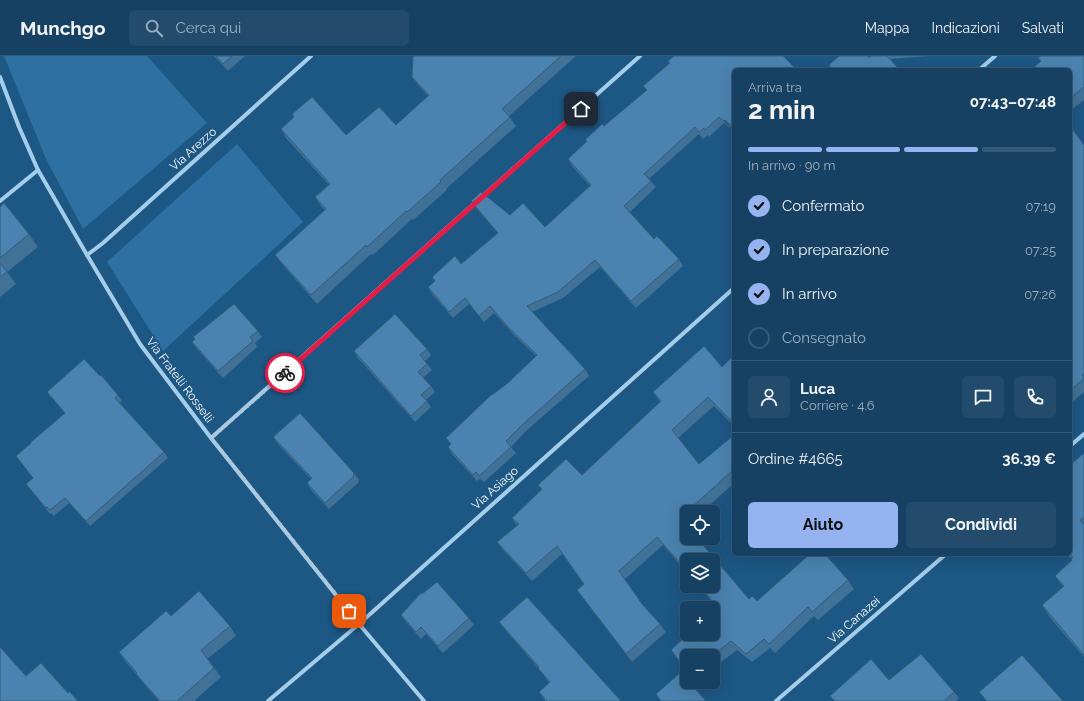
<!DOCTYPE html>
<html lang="it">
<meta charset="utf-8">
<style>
:root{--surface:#164163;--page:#234c6c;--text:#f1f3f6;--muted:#9eafbe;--line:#355a78;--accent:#95b2f1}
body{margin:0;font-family:Raleway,sans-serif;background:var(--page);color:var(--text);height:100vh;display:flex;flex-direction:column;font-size:15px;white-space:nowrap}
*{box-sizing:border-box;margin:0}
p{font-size:13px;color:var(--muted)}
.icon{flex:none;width:22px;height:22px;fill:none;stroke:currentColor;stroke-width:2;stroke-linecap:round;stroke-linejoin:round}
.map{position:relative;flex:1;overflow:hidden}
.details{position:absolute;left:732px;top:12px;width:340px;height:488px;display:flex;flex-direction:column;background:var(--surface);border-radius:6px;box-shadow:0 4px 16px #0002,0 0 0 1px var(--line)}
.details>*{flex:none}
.controls{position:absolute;left:680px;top:449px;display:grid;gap:8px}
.controls a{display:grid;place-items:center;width:40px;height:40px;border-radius:6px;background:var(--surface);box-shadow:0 4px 16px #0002,0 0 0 1px var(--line);font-size:20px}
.pin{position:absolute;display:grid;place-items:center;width:34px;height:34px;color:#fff;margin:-17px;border-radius:8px;box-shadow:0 2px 6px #0006}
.courier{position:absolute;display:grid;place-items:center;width:40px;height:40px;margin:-20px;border:3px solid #e11d48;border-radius:50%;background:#fff;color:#222;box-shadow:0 1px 5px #0007}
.overview em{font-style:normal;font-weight:700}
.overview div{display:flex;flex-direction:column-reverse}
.overview{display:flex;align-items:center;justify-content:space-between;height:68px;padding:0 16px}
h1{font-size:26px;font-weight:700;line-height:30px}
.bar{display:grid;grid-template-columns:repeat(4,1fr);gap:6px 4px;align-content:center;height:48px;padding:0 16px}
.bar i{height:5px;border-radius:3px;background:var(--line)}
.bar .current{background:var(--accent)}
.bar p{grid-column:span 4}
.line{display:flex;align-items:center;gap:10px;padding:0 16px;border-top:1px solid var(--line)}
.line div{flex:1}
.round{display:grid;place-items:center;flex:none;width:42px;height:42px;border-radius:6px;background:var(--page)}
ol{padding:0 16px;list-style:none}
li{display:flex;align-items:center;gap:12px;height:44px}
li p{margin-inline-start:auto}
li .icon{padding:4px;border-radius:50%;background:var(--accent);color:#111;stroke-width:4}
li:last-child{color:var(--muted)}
li i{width:22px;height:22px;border:2px solid var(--line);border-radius:50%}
.action{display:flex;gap:8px;margin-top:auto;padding:8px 16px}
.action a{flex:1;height:46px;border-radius:6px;background:var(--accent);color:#111;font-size:16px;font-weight:700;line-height:46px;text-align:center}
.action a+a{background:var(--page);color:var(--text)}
header{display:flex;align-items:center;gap:24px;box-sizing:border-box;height:56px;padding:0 20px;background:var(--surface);border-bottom:1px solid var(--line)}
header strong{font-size:19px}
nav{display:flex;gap:22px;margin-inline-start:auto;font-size:14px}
.search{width:280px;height:36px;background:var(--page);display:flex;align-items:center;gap:10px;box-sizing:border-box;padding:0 14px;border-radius:6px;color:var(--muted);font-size:15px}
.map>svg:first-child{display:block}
.green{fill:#2d70a1}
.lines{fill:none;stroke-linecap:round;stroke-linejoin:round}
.minor{stroke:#a4cdea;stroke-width:4}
.wall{fill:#407196}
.shaded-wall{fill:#345c7a}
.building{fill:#4a83af;stroke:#345c7a}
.done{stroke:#b0c4d4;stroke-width:4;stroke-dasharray:0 7.2}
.route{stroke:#e11d48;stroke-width:5}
.labels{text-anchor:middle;stroke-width:4;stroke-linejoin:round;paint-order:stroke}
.street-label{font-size:12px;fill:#fff;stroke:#1d5784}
</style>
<header>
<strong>Munchgo</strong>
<div class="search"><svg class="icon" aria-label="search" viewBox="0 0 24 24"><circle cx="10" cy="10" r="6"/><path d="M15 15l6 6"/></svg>Cerca qui</div>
<nav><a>Mappa</a><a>Indicazioni</a><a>Salvati</a></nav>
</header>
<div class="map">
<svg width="1084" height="645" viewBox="0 0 1084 645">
<rect width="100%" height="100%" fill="#1d5784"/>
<!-- green -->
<g class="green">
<polygon points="4,0 147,0 207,67 83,173 46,103"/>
<polygon points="237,88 303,166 163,295 107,206"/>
</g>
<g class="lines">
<!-- minor -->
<g class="minor">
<polyline points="979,14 995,0"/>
<polyline points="0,21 19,71 38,114 87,199 140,288 211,382 359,568 424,645"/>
<polyline points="0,145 38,114"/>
<polyline points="87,199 103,187 311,0"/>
<polyline points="211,382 640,0"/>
<polyline points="1070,390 1084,378"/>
<polyline points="268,645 359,568 734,232"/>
<polyline points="776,645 946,498"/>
</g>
</g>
<!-- wall -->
<g class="wall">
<polygon points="214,0 245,0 228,15"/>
<polygon points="413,0 576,0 509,60 516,70 446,133 447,134 413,164 412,163 373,199 371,198 317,248 281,207 275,199 325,154 321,150 315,141 329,129 286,82 281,73 294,61 292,58 346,79 396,69 428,40 418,29 412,21"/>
<polygon points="871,0 929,0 890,3 869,2"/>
<polygon points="1084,0 1084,44 1070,55 1070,14 1040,5"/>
<polygon points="668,5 795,12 796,14 734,14 734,74 730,70 729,72 724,67 709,81 708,79 703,83 699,78 649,123 656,131 630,156 654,183 679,203 683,210 636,252 600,211 563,242 532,256 585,313 589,320 526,375 511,391 516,397 484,426 480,423 477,425 452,398 448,391 451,389 446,382 492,339 509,326 536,300 514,279 494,257 484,266 469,248 453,262 432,238 428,231 461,208 498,177 475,151 471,145 545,171 590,130 572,110 568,103 604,70 647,34 643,30 669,8"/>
<polygon points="1070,70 1084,89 1084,336 1070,348"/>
<polygon points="0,151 29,178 38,191 7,216 16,228 0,241"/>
<polygon points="258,275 262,281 255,287 257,291 223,322 196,292 192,286"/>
<polygon points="427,293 431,299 425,305 432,314 423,322 431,330 435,336 426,344 431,351 415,366 358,302 354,295"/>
<polygon points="734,299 734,370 714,350 678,382 699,408 734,379 734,427 702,456 687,456 687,469 686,470 749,543 757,545 848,524 854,533 818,564 814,560 775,597 770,592 752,606 737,594 713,612 713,600 687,600 717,551 698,530 713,530 687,504 687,517 663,489 625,523 643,549 660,568 666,576 632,606 577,534 584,528 562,498 532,525 503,494 497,486 517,469 512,462 542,434 538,429 582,419 660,346 653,336 722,311"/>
<polygon points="100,320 118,339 122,345 120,347 164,396 168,402 90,470 69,447 54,460 51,457 50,458 26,428 33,422 16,400 31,387 65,357 51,341 47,336"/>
<polygon points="273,381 354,417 359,424 358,425 359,426 329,453 311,434 307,427 311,423 278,388"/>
<polygon points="1084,397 1084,601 1052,564 1042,549 1063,531 1055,520 1072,504 1067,498 1070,498"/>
<polygon points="422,538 469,562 474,569 443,597 426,578 421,583 406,566 401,559"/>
<polygon points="499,566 621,645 545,645 539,636 549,627 540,614 507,576"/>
<polygon points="230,570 236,580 207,603 221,621 194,645 159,645 143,627 137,619 125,605 119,596"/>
<polygon points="889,624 954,636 959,642 956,645 834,645 830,640"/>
</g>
<!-- shaded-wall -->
<polygon class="shaded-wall" points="725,64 730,70 729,72 724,65"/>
<!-- building -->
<g class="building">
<polygon points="216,0 232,0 223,8"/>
<polygon points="413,0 561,0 502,53 510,61 440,124 441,126 407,156 406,155 367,191 366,189 311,239 275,199 326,153 315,141 330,128 281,73 294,61 292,58 312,41 346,79 379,51 396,69 429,39 412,21"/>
<polygon points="674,0 783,0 795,12 793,14 734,14 734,72 725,64 724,65 719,61 705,74 704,72 699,76 695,71 644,118 651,125 624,150 654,183 657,180 679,203 631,245 595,204 558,236 527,250 585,313 522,369 506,385 511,391 479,420 476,416 473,419 448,391 451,388 446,382 491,339 492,339 509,326 537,299 509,272 490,250 479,260 465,242 449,256 428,231 435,225 432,221 455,200 461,208 498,177 471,145 481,136 510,159 523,147 545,171 591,129 568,103 587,85 585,84 602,68 604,70 647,34 643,30 670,7 668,5"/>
<polygon points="839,0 868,0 869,2 871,0 887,0 900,14 831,14 829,9"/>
<polygon points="1041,0 1084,0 1084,31 1070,42 1070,14 1031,14 1041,5 1038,2"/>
<polygon points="1070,70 1084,89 1084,317 1082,319 1084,322 1070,335"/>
<polygon points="4,147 29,178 0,202 0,151"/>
<polygon points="0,207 7,216 0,221"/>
<polygon points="234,248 258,275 250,281 253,285 218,315 192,286 195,283 193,281"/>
<polygon points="395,258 427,293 420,299 427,308 418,316 431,330 421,339 427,345 411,360 354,295"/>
<polygon points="704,290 722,311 734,299 734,368 708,341 672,374 699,408 734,379 734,413 680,462 687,470 687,482 697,482 749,543 752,540 757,545 810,498 825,498 848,524 812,556 808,551 769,588 764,583 746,598 731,585 712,600 687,600 687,615 671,594 688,578 713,578 713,555 717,551 700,530 713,530 713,504 687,504 687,515 657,481 619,515 642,548 660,568 626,598 577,534 584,528 557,490 526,517 497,486 519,468 512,462 542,433 538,429 566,403 582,419 661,345 653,336"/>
<polygon points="84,303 100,320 101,319 118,339 115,342 164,396 86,465 65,442 50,454 47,451 46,452 26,428 33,422 16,400 31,387 31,386 65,357 47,336"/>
<polygon points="300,357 354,417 353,418 354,420 325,447 307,427 312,422 273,381"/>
<polygon points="1084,397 1084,461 1080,464 1084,469 1084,599 1042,549 1064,530 1055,520 1072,504 1071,502 1073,501 1070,498 1070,409"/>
<polygon points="437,526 469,562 438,590 421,571 416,576 401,559 421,537 422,538"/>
<polygon points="199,535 230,570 201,594 214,612 177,645 160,645 136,618 137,617 119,596 166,555 171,560"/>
<polygon points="527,541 621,645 547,645 539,636 550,626 538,612 539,611 499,566"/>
<polygon points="0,591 26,620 41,607 68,637 69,635 78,645 0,645"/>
<polygon points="921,598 954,636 944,645 835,645 830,640 871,603 889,624"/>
<polygon points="1022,599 1063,645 987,645 979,636"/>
<polygon points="681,616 687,623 687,626 689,626 706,645 661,645 656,638"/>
</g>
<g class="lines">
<!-- done -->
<polyline class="done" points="285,317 211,382 349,555"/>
<!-- route -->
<polyline class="route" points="285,317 581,53"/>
</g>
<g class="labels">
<!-- street labels -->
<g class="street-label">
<text transform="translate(193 93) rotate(-42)" y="4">Via Arezzo</text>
<text transform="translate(180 324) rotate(53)" y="4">Via Fratelli Rosselli</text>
<text transform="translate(495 432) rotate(-42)" y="4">Via Asiago</text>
<text transform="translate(854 564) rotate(-41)" y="4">Via Canazei</text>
</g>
</g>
</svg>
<div class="controls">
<a><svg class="icon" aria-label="locate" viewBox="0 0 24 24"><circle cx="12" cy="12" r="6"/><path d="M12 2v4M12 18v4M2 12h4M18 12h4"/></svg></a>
<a><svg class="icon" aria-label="layers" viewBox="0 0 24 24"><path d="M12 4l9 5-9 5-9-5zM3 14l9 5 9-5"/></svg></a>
<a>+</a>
<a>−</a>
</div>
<div class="pin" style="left:349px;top:555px;background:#ea580c"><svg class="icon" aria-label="bag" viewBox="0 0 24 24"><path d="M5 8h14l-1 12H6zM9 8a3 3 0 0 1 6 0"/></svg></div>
<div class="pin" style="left:581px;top:53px;background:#1f2937"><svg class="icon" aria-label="home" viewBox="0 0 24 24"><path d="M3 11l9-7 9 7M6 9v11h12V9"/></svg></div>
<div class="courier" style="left:285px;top:317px"><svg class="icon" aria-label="bike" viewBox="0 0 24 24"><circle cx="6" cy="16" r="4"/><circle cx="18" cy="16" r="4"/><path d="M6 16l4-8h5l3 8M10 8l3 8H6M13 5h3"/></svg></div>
<section class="details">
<div class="overview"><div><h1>2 min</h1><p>Arriva tra</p></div><em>07:43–07:48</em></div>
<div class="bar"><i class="current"></i><i class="current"></i><i class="current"></i><i></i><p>In arrivo · 90 m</p></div>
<ol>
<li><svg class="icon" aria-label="check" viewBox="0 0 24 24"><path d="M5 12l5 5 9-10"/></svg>Confermato<p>07:19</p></li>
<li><svg class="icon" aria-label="check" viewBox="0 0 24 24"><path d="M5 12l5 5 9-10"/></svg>In preparazione<p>07:25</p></li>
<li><svg class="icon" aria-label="check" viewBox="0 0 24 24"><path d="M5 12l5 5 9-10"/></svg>In arrivo<p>07:26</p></li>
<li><i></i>Consegnato</li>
</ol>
<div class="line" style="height:72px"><a class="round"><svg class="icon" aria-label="person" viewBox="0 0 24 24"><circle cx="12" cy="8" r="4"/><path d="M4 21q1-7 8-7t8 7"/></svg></a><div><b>Luca</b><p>Corriere · 4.6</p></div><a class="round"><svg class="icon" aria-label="chat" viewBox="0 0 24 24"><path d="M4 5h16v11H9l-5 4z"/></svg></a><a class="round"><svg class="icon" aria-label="phone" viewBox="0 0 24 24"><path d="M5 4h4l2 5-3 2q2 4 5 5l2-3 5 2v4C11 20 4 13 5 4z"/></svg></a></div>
<div class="line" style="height:52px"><div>Ordine #4665</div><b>36.39 €</b></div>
<div class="action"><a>Aiuto</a><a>Condividi</a></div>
</section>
</div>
